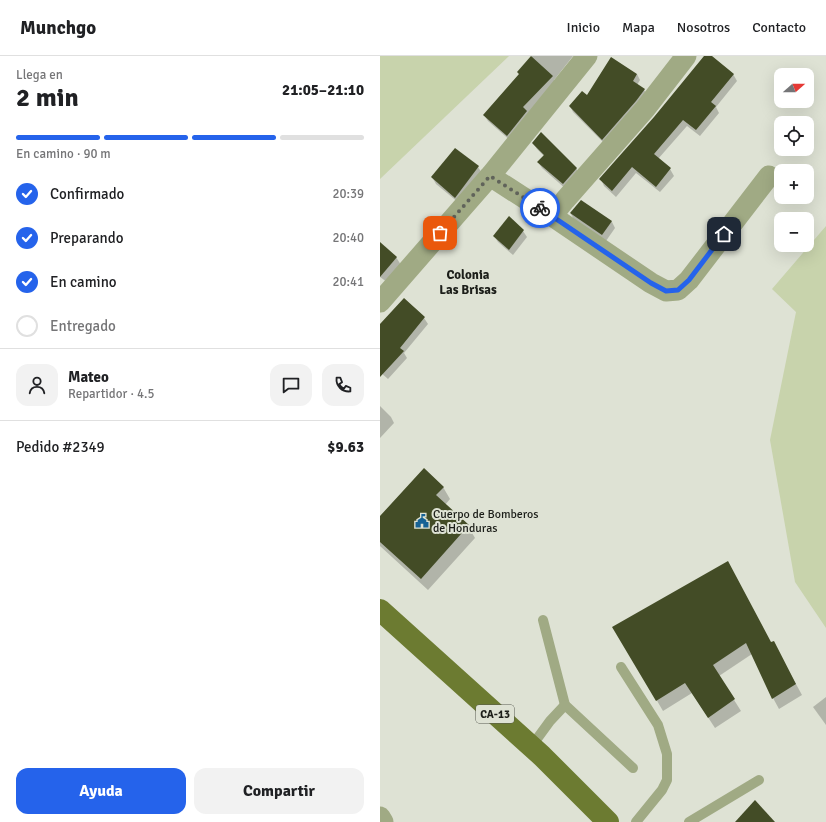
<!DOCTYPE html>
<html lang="es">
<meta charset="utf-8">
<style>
:root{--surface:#fff;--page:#f2f2f2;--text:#202124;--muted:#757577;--line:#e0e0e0;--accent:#2563eb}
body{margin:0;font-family:Signika,sans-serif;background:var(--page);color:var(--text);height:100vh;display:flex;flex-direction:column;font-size:15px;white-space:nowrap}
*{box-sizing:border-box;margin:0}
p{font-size:13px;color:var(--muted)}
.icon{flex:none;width:22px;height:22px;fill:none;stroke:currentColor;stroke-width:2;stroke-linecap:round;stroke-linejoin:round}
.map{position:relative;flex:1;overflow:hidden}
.panel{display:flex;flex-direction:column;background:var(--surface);width:380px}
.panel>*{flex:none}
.needle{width:26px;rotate:69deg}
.tools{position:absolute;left:394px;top:12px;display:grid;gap:8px}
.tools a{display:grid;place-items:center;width:40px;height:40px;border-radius:8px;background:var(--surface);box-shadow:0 4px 16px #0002;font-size:20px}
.pin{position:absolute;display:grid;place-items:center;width:34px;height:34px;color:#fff;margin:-17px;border-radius:8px;box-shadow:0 2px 6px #0006}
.courier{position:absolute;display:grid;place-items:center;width:40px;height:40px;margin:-20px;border:3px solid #2563eb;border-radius:50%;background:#fff;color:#222;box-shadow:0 1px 5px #0007}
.headline em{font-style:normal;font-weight:700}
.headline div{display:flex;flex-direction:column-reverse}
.headline{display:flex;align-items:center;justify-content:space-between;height:68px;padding:0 16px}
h1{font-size:26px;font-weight:700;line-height:30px}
.bar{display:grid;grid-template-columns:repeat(4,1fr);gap:6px 4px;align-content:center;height:48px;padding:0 16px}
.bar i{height:5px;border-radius:3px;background:var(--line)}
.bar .selected{background:var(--accent)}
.bar p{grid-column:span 4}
.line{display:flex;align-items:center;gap:10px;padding:0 16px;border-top:1px solid var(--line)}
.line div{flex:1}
.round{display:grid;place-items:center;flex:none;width:42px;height:42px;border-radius:12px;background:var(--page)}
ol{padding:0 16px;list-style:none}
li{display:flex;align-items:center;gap:12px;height:44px}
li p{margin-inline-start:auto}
li .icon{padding:4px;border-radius:50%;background:var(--accent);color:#fff;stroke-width:4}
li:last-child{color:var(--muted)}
li i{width:22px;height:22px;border:2px solid var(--line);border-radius:50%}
.button{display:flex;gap:8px;margin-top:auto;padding:8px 16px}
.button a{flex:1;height:46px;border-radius:12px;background:var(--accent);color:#fff;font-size:16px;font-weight:700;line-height:46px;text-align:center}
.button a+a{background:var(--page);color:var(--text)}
header{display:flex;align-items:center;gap:24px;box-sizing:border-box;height:56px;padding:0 20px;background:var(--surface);border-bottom:1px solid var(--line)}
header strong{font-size:19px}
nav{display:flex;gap:22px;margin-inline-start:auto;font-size:14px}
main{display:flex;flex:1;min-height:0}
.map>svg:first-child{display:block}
.green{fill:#c8d3ac}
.shadow{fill:#0003}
.building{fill:#434c26}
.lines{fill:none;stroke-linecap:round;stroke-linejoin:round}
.lane{stroke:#a0aa84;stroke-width:10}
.street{stroke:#a0aa84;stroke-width:21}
.primary{stroke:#6c7b31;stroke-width:22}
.done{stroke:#60635a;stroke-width:4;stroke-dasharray:0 7.2}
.route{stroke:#2563eb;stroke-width:5}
.labels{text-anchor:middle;stroke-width:4;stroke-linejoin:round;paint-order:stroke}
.shield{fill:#dee2d4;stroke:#565951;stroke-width:1}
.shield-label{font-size:11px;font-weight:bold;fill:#1c1e19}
.poi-label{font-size:12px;fill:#1c1e19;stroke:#dee2d4;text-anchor:start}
.neighbourhood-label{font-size:13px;font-weight:bold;fill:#1c1e19;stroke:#dee2d4}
</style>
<header>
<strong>Munchgo</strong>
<nav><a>Inicio</a><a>Mapa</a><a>Nosotros</a><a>Contacto</a></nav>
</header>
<main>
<section class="panel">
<div class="headline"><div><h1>2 min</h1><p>Llega en</p></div><em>21:05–21:10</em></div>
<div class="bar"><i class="selected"></i><i class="selected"></i><i class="selected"></i><i></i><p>En camino · 90 m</p></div>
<ol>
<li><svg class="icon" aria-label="check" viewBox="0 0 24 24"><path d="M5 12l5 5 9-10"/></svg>Confirmado<p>20:39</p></li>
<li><svg class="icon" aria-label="check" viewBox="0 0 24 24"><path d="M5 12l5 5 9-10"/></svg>Preparando<p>20:40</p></li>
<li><svg class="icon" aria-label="check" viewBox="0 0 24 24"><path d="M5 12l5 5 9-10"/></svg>En camino<p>20:41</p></li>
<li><i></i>Entregado</li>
</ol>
<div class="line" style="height:72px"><a class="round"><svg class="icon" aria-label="person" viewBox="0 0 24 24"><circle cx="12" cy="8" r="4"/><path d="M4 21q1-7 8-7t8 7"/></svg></a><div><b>Mateo</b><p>Repartidor · 4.5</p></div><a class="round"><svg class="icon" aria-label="chat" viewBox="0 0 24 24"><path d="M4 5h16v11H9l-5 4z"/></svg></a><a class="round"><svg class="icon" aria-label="phone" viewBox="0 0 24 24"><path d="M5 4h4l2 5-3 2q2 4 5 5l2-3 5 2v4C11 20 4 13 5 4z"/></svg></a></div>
<div class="line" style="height:52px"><div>Pedido #2349</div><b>$9.63</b></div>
<div class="button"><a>Ayuda</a><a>Compartir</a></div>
</section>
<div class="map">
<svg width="446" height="766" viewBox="0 0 446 766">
<rect width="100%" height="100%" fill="#dee2d4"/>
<!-- green -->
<g class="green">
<polygon points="0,0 129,0 0,123"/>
<polygon points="446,170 446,572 415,526 390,384 416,256 392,233"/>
</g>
<!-- shadow -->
<g class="shadow">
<polygon points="152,0 193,0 174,24 176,27 148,57 150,62 131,85 108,65 104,59 139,19 138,16"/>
<polygon points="325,0 331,0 353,18 357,25 336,51 339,57 320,80 307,70 278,103 290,113 294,120 280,136 256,117 236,141 224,130 221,123 275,62"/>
<polygon points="257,18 260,24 257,29 264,34 268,40 226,89 193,56 190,50 207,41"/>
<polygon points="153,87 196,112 200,119 187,134 162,112 158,106 164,100 157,93"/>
<polygon points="75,93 98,111 102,117 79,147 56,128 52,121"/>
<polygon points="201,145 232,166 235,172 226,185 194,164 191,158"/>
<polygon points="143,175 147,181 133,199 118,186 114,180"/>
<polygon points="0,187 16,201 21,209 7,226 0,221"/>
<polygon points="44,262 48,268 24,297 27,302 8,323 0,316 0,270"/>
<polygon points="0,350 11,361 14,367 0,382"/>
<polygon points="63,431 70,443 65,449 88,470 95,482 48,534 0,490 0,462"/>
<polygon points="234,571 391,588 399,597 422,639 399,653 393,642 372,598 339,620 361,655 335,672 312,637 283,655"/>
<polygon points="446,641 446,669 433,651"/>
</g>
<!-- building -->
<g class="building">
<polygon points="151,0 173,20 143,51 147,55 127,80 103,59 139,18 137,16"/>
<polygon points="324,0 332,0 354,18 331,46 336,50 316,74 303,64 274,98 291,112 276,131 252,111 232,135 219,123 274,61"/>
<polygon points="231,1 257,18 253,25 265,33 256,45 222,84 189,50 202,35 207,39"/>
<polygon points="161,76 197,112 183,128 157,106 164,99 152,87"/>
<polygon points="75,92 99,110 75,142 51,121"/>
<polygon points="201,144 232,165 222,179 190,157"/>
<polygon points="129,160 144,174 129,194 113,180"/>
<polygon points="0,186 17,201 0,221"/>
<polygon points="24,242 45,261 20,292 24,295 0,321 0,268"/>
<polygon points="44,412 64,431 56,439 89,469 41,523 0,486 0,460"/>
<polygon points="348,505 391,586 394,585 416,628 392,643 366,587 333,609 355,643 328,662 305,627 276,645 232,571"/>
<polygon points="375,744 395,766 355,766"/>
</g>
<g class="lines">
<!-- lane -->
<g class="lane">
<polyline points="163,564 185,649 253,712"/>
<polyline points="241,611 278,669 287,698 287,724 282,734 256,766"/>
<polyline points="151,691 170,665 185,649"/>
<polyline points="309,766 379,724"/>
</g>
<!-- street -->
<g class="street">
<polyline points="110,120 172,160 271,227 286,235 298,234 309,224 389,120"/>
<polyline points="172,160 185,144 265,53 306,0"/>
<polyline points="0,246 110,120 207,0"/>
<polyline points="0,761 3,766"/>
</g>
<!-- primary -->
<polyline class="primary" points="0,554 162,700 228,766"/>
</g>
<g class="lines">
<!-- done -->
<polyline class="done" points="60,177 110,120 160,152"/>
<!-- route -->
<polyline class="route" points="160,152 271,227 286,235 298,234 309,224 344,178"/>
</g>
<!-- icons -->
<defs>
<g id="civic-bare" transform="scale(1.08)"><path d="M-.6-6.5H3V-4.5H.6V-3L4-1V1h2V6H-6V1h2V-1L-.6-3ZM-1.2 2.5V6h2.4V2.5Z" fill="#166295" stroke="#dee2d4" stroke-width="2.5" paint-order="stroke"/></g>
</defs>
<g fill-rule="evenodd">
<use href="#civic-bare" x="42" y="465"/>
</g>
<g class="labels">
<!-- shield labels -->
<rect class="shield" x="96" y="649" width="38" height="18" rx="3"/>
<g class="shield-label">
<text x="115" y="662">CA-13</text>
</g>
<!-- poi labels -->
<g class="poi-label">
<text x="53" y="462">Cuerpo de Bomberos<tspan x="53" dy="14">de Honduras</tspan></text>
</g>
<!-- neighbourhood labels -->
<g class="neighbourhood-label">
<text x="88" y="223">Colonia<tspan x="88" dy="15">Las Brisas</tspan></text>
</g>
</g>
</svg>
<div class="tools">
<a><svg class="needle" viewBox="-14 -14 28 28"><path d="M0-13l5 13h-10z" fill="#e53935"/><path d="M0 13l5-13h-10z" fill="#757577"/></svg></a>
<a><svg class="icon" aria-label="locate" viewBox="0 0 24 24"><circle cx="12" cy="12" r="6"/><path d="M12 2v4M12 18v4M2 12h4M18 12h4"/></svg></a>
<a>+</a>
<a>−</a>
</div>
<div class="pin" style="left:60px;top:177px;background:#ea580c"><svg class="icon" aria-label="bag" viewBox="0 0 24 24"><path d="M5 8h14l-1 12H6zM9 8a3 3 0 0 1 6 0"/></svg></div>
<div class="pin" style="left:344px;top:178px;background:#1f2937"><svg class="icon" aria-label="home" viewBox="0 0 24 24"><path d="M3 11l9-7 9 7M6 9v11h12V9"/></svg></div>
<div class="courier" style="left:160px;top:152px"><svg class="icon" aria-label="bike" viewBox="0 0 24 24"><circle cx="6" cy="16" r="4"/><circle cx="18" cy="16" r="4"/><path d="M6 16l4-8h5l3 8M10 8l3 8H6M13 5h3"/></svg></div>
</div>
</main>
